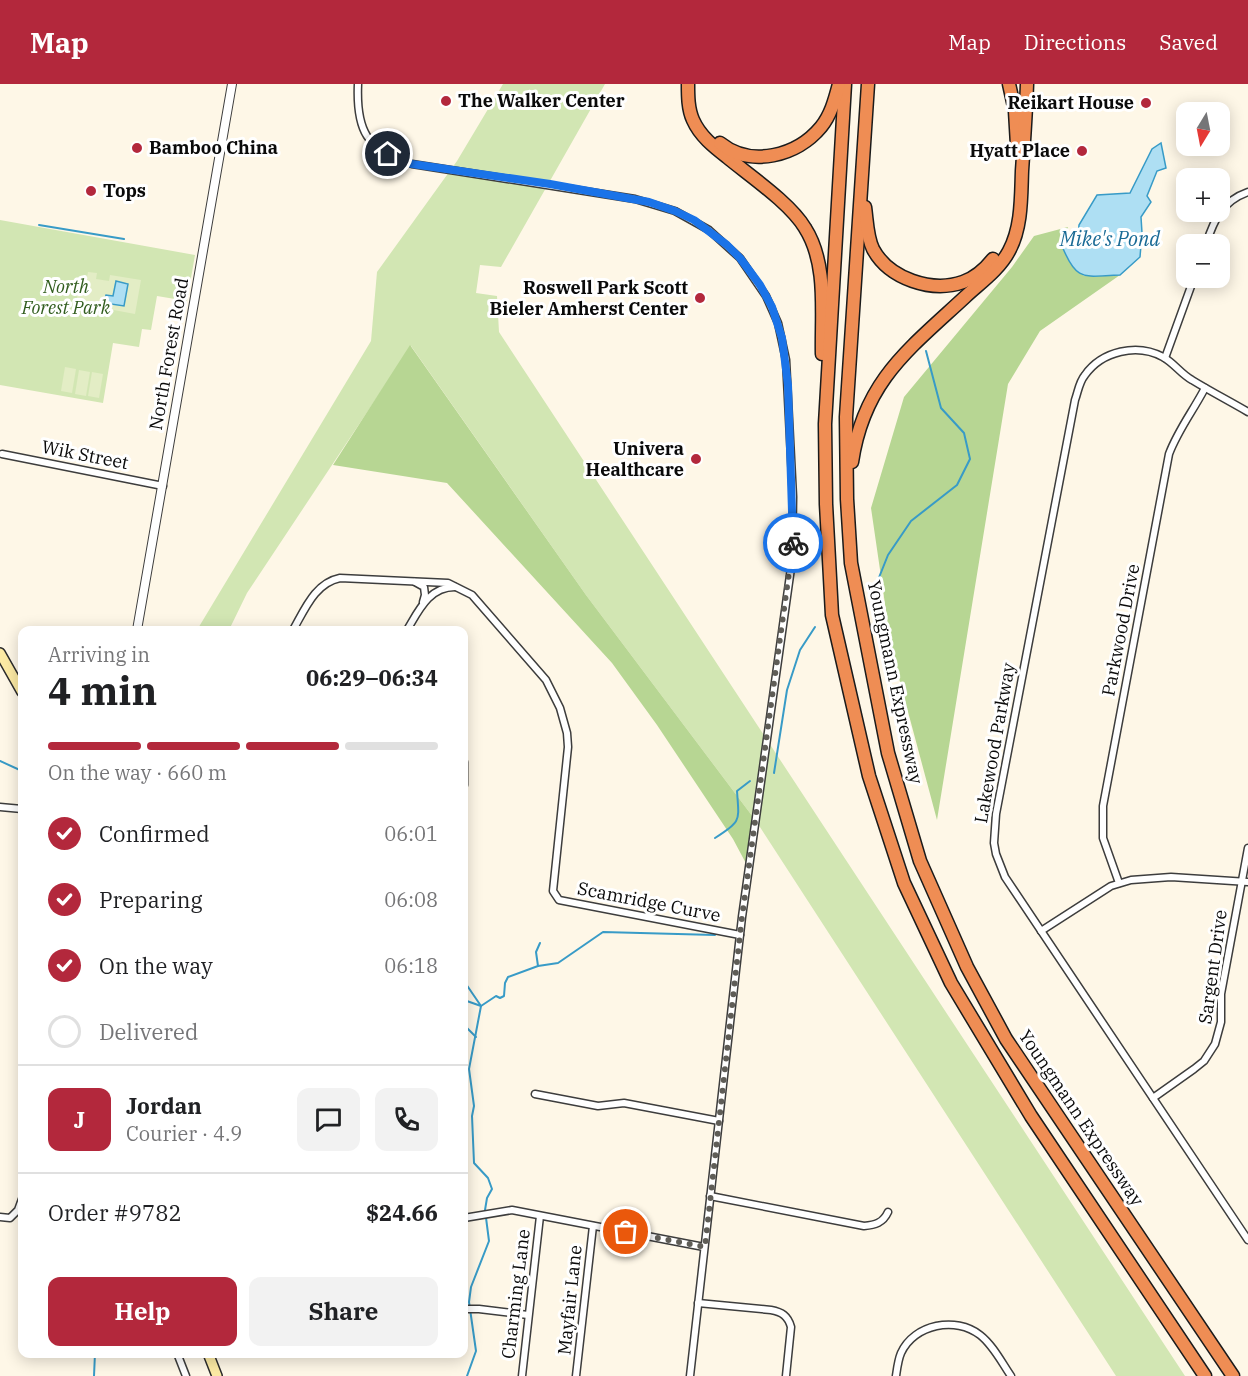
<!DOCTYPE html>
<meta charset="utf-8">
<style>
:root{--surface:#fff;--page:#f2f2f2;--text:#202124;--muted:#757577;--line:#e0e0e0;--accent:#b3283c}
body{margin:0;font-family:"IBM Plex Serif",serif;background:var(--page);color:var(--text);height:100vh;display:flex;flex-direction:column;font-size:22px;white-space:nowrap}
*{box-sizing:border-box;margin:0}
p{font-size:20px;color:var(--muted)}
.icon{flex:none;width:33px;height:33px;fill:none;stroke:currentColor;stroke-width:2;stroke-linecap:round;stroke-linejoin:round}
.map{position:relative;flex:1;overflow:hidden}
.details{position:absolute;left:18px;top:542px;width:450px;height:732px;display:flex;flex-direction:column;background:var(--surface);border-radius:12px;box-shadow:0 3px 15px #0003}
.details>*{flex:none}
.needle{width:39px;rotate:190deg}
.tools{position:absolute;left:1176px;top:18px;display:grid;gap:12px}
.tools a{display:grid;place-items:center;width:54px;height:54px;border-radius:12px;background:var(--surface);box-shadow:0 3px 15px #0003;font-size:30px}
.pin{position:absolute;display:grid;place-items:center;width:51px;height:51px;color:#fff;margin:-26px;border:3px solid #fff;border-radius:50%;box-shadow:0 2px 6px #0007}
.courier{position:absolute;display:grid;place-items:center;width:60px;height:60px;margin:-30px;border:4px solid #1a73e8;border-radius:50%;background:#fff;color:#222;box-shadow:0 2px 8px #0007}
.headline em{font-style:normal;font-weight:700}
.headline div{display:flex;flex-direction:column-reverse}
.headline{display:flex;align-items:center;justify-content:space-between;height:102px;padding:0 30px}
h1{font-size:39px;font-weight:700;line-height:45px}
.bar{display:grid;grid-template-columns:repeat(4,1fr);gap:9px 6px;align-content:center;height:72px;padding:0 30px}
.bar i{height:8px;border-radius:4px;background:var(--line)}
.bar .active{background:var(--accent)}
.bar p{grid-column:span 4}
.line{display:flex;align-items:center;gap:15px;padding:0 30px;border-top:2px solid var(--line)}
.line div{flex:1}
.round{display:grid;place-items:center;flex:none;width:63px;height:63px;border-radius:12px;background:var(--page)}
ol{padding:0 30px;list-style:none}
li{display:flex;align-items:center;gap:18px;height:66px}
li p{margin-inline-start:auto}
li .icon{padding:6px;border-radius:50%;background:var(--accent);color:#fff;stroke-width:4}
li:last-child{color:var(--muted)}
li i{width:33px;height:33px;border:3px solid var(--line);border-radius:50%}
.button{display:flex;gap:12px;margin-top:auto;padding:12px 30px}
.button a{flex:1;height:69px;border-radius:12px;background:var(--accent);color:#fff;font-size:24px;font-weight:700;line-height:69px;text-align:center}
.button a+a{background:var(--page);color:var(--text)}
header{display:flex;align-items:center;gap:36px;box-sizing:border-box;height:84px;padding:0 30px;background:var(--accent);color:#fff}
header strong{font-size:28px}
nav{display:flex;gap:33px;margin-inline-start:auto;font-size:21px}
.map>svg:first-child{display:block}
.green{fill:#d2e6b3}
.forest{fill:#b7d693}
.pitch{fill:#e3edc5}
.water{fill:#aedff3;stroke:#389bc7;stroke-width:1.5}
.lines{fill:none;stroke-linecap:round;stroke-linejoin:round}
.stream{stroke:#389bc7;stroke-width:2}
.minor-casing{stroke:#3d3d3d;stroke-width:9}
.tertiary-casing{stroke:#3d3d3d;stroke-width:10}
.secondary-casing{stroke:#2c2c2c;stroke-width:12}
.motorway-casing{stroke:#1b1b1b;stroke-width:15}
.minor{stroke:#fff;stroke-width:6}
.tertiary{stroke:#fff;stroke-width:8}
.secondary{stroke:#fceaa4;stroke-width:9}
.motorway{stroke:#ef8d54;stroke-width:12}
.done{stroke:#5f5d57;stroke-width:6;stroke-dasharray:0 10.8}
.route{stroke:#1a73e8;stroke-width:8}
.poi-dot{fill:#b3283c;stroke:#fff;stroke-width:2}
.labels{text-anchor:middle;stroke-width:6;stroke-linejoin:round;paint-order:stroke}
.poi-label{font-size:18px;font-weight:bold;fill:#0a0a0a;stroke:#fff;text-anchor:end}
.park-label{font-size:18px;font-style:italic;fill:#315d1e;stroke:#fff}
.street-label{font-size:18px;fill:#0a0a0a;stroke:#fff}
.water-label{font-size:20px;font-style:italic;fill:#196a95;stroke:#fff}
</style>
<header>
<strong>Map</strong>
<nav><a>Map</a><a>Directions</a><a>Saved</a></nav>
</header>
<div class="map">
<svg width="1248" height="1292" viewBox="0 0 1248 1292">
<rect width="100%" height="100%" fill="#fef7e7"/>
<!-- green -->
<g class="green">
<polygon points="503,0 605,0 501,183 480,181 476,209 497,212 499,248 1185,1292 1116,1292 756,737 586,511 411,262 247,509 229,546 197,546 371,257 377,188 457,77"/>
<polygon points="0,136 195,171 187,217 157,212 151,246 142,245 139,263 113,259 103,319 0,301"/>
</g>
<!-- forest -->
<g class="forest">
<polygon points="1068,143 1062,162 1084,192 1120,191 1040,247 1008,300 937,736 892,568 871,424 904,313 1012,183 1034,152"/>
<polygon points="410,261 586,511 756,737 749,785 733,755 657,641 612,579 447,399 333,381"/>
</g>
<!-- pitch -->
<g class="pitch">
<polygon points="88,188 97,189 96,195 109,197 110,191 141,196 135,230 76,219 81,192 87,193"/>
<polygon points="65,283 76,285 72,309 61,307"/>
<polygon points="79,286 90,288 86,312 75,310"/>
<polygon points="92,288 103,290 99,314 88,312"/>
</g>
<!-- water -->
<g class="water">
<path d="M1161 59 1166 84 1157 87 1147 112 1151 118 1141 133 1142 149 1140 173 1120 191C1084 192 1077 199 1062 162L1078 152 1079 141 1097 111 1130 109 1152 65Z"/>
<polygon points="116,197 128,200 124,222 104,219 106,211 113,212"/>
</g>
<g class="lines">
<!-- stream -->
<g class="stream">
<polyline points="39,141 124,155"/>
<polyline points="876,501 888,471 911,437 957,401 970,375 964,349 941,324 926,267"/>
<polyline points="0,677 22,687"/>
<polyline points="774,689 787,606 800,566 815,543"/>
<path d="M715 754C742 737 739 737 737 707L750 697"/>
<polyline points="538,882 536,868 540,859"/>
<polyline points="464,886 466,900 481,922"/>
<polyline points="464,916 481,922"/>
<polyline points="464,941 476,953"/>
<polyline points="94,1292 95,1269"/>
<polyline points="467,1292 476,1267 469,1218 471,1203 489,1157 485,1126 487,1114 492,1105 488,1094 474,1079 472,1032 474,1022 469,985 481,922 496,912 500,914 504,912 505,899 508,893 538,882 558,879 603,848 715,851"/>
</g>
<!-- minor casing -->
<g class="minor-casing">
<g id="minor">
<path d="M358 0C356 46 366 66 412 80L635 115 675 127 709 146 740 174 766 212 778 239 786 276 793 413 792 477 742 833 690 1292"/>
<path d="M1206 160C1214 136 1222 117 1248 108"/>
<polyline points="1165,274 1194,194"/>
<path d="M1248 328C1229 317 1210 307 1192 296 1181 290 1174 279 1163 273 1137 259 1102 267 1085 291 1079 298 1078 308 1075 316L996 730 994 759 996 770 1005 793 1248 1156"/>
<polyline points="2,370 163,402"/>
<polyline points="415,498 424,503 425,511 423,518"/>
<path d="M293 546C305 525 315 499 340 494L448 499 472 511 546 596 560 624 567 649 568 663 553 807 559 816 740 851"/>
<path d="M407 546C419 526 429 503 455 503"/>
<polyline points="464,678 464,701"/>
<polyline points="0,723 22,725"/>
<path d="M1119 799 1103 754V722L1169 370C1178 346 1193 327 1205 304"/>
<polyline points="1041,847 1111,802 1131,796 1171,793 1248,798"/>
<polyline points="535,1010 598,1022 624,1019 719,1037"/>
<polyline points="1153,1014 1194,985 1204,977 1215,960 1221,938 1221,910 1248,764"/>
<path d="M710 1112 864 1142C875 1141 883 1139 888 1128"/>
<polyline points="0,1133 10,1134 18,1126 22,1115"/>
<polyline points="464,1134 512,1126 704,1163"/>
<path d="M698 1219 771 1226C782 1228 788 1232 791 1243L786 1292"/>
<polyline points="464,1225 479,1225 528,1231"/>
<polyline points="177,1269 186,1292"/>
<polyline points="522,1292 540,1132"/>
<polyline points="576,1292 593,1142"/>
<path d="M896 1292C897 1285 898 1276 901 1269 914 1240 956 1232 980 1251 993 1261 1002 1279 1011 1292"/>
</g>
</g>
<!-- tertiary casing -->
<g class="tertiary-casing">
<polyline id="tertiary" points="137,546 232,0"/>
</g>
<!-- secondary casing -->
<g class="secondary-casing">
<g id="secondary">
<polyline points="0,569 22,608"/>
<polyline points="208,1269 217,1292"/>
</g>
</g>
<!-- motorway casing -->
<g class="motorway-casing">
<g id="motorway">
<path d="M688 0C688 12 688 25 693 36 700 52 714 63 727 73 750 92 790 119 805 144 828 180 821 230 822 270"/>
<polyline points="845,0 825,340 826,420 832,531 869,692 904,799 951,899 1031,1032 1205,1292"/>
<polyline points="868,0 846,333 847,415 851,479 888,669 920,777 967,883 1006,955 1233,1292"/>
<polyline points="1009,0 1015,27 1017,61"/>
<path d="M720 59C751 84 797 72 821 43 831 31 835 15 839 0"/>
<path d="M865 123C867 137 867 153 873 165 889 195 932 209 963 198 975 194 985 185 993 175"/>
<path d="M852 378C864 297 909 265 965 213 980 199 999 186 1009 167 1022 143 1021 113 1022 87 1024 58 1026 29 1027 0"/>
</g>
</g>
<!-- minor -->
<use href="#minor" class="minor"/>
<!-- tertiary -->
<use href="#tertiary" class="tertiary"/>
<!-- secondary -->
<use href="#secondary" class="secondary"/>
<!-- motorway -->
<use href="#motorway" class="motorway"/>
</g>
<g class="lines">
<!-- done -->
<polyline class="done" points="626,1148 705,1163 742,833 793,459"/>
<!-- route -->
<polyline class="route" points="388,70 412,80 550,100 649,118 675,127 694,136 727,161 740,174 760,201 772,223 782,254 788,301 793,459"/>
</g>
<!-- markers -->
<g class="poi-dot">
<circle cx="446" cy="17" r="6"/>
<circle cx="1146" cy="19" r="6"/>
<circle cx="137" cy="64" r="6"/>
<circle cx="1082" cy="67" r="6"/>
<circle cx="91" cy="107" r="6"/>
<circle cx="700" cy="214" r="6"/>
<circle cx="696" cy="375" r="6"/>
</g>
<g class="labels">
<!-- poi labels -->
<g class="poi-label">
<text x="458" y="23" text-anchor="start">The Walker Center</text>
<text x="1134" y="25">Reikart House</text>
<text x="149" y="70" text-anchor="start">Bamboo China</text>
<text x="1070" y="73">Hyatt Place</text>
<text x="103" y="113" text-anchor="start">Tops</text>
<text x="688" y="210">Roswell Park Scott<tspan x="688" dy="21">Bieler Amherst Center</tspan></text>
<text x="684" y="371">Univera<tspan x="684" dy="21">Healthcare</tspan></text>
</g>
<!-- park labels -->
<g class="park-label">
<text x="66" y="209">North<tspan x="66" dy="21">Forest Park</tspan></text>
</g>
<!-- street labels -->
<g class="street-label">
<text transform="translate(169 270) rotate(-80)" y="6">North Forest Road</text>
<text transform="translate(85 371) rotate(11)" y="6">Wik Street</text>
<text transform="translate(1121 546) rotate(-79)" y="6">Parkwood Drive</text>
<text transform="translate(895 598) rotate(78)" y="6">Youngmann Expressway</text>
<text transform="translate(995 659) rotate(-80)" y="6">Lakewood Parkway</text>
<text transform="translate(649 818) rotate(11)" y="6">Scamridge Curve</text>
<text transform="translate(1213 883) rotate(-82)" y="6">Sargent Drive</text>
<text transform="translate(1081 1034) rotate(56)" y="6">Youngmann Expressway</text>
<text transform="translate(516 1210) rotate(-83)" y="6">Charming Lane</text>
<text transform="translate(570 1216) rotate(-84)" y="6">Mayfair Lane</text>
</g>
<!-- water labels -->
<g class="water-label">
<text x="1110" y="162">Mike's Pond</text>
</g>
</g>
</svg>
<div class="tools">
<a><svg class="needle" viewBox="-14 -14 28 28"><path d="M0-13l5 13h-10z" fill="#e53935"/><path d="M0 13l5-13h-10z" fill="#757577"/></svg></a>
<a>+</a>
<a>−</a>
</div>
<div class="pin" style="left:626px;top:1148px;background:#ea580c"><svg class="icon" aria-label="bag" viewBox="0 0 24 24"><path d="M5 8h14l-1 12H6zM9 8a3 3 0 0 1 6 0"/></svg></div>
<div class="pin" style="left:388px;top:70px;background:#1f2937"><svg class="icon" aria-label="home" viewBox="0 0 24 24"><path d="M3 11l9-7 9 7M6 9v11h12V9"/></svg></div>
<div class="courier" style="left:793px;top:459px"><svg class="icon" aria-label="bike" viewBox="0 0 24 24"><circle cx="6" cy="16" r="4"/><circle cx="18" cy="16" r="4"/><path d="M6 16l4-8h5l3 8M10 8l3 8H6M13 5h3"/></svg></div>
<section class="details">
<div class="headline"><div><h1>4 min</h1><p>Arriving in</p></div><em>06:29–06:34</em></div>
<div class="bar"><i class="active"></i><i class="active"></i><i class="active"></i><i></i><p>On the way · 660 m</p></div>
<ol>
<li><svg class="icon" aria-label="check" viewBox="0 0 24 24"><path d="M5 12l5 5 9-10"/></svg>Confirmed<p>06:01</p></li>
<li><svg class="icon" aria-label="check" viewBox="0 0 24 24"><path d="M5 12l5 5 9-10"/></svg>Preparing<p>06:08</p></li>
<li><svg class="icon" aria-label="check" viewBox="0 0 24 24"><path d="M5 12l5 5 9-10"/></svg>On the way<p>06:18</p></li>
<li><i></i>Delivered</li>
</ol>
<div class="line" style="height:108px"><b class="round" style="background:var(--accent);color:#fff">J</b><div><b>Jordan</b><p>Courier · 4.9</p></div><a class="round"><svg class="icon" aria-label="chat" viewBox="0 0 24 24"><path d="M4 5h16v11H9l-5 4z"/></svg></a><a class="round"><svg class="icon" aria-label="phone" viewBox="0 0 24 24"><path d="M5 4h4l2 5-3 2q2 4 5 5l2-3 5 2v4C11 20 4 13 5 4z"/></svg></a></div>
<div class="line" style="height:78px"><div>Order #9782</div><b>$24.66</b></div>
<div class="button"><a>Help</a><a>Share</a></div>
</section>
</div>
